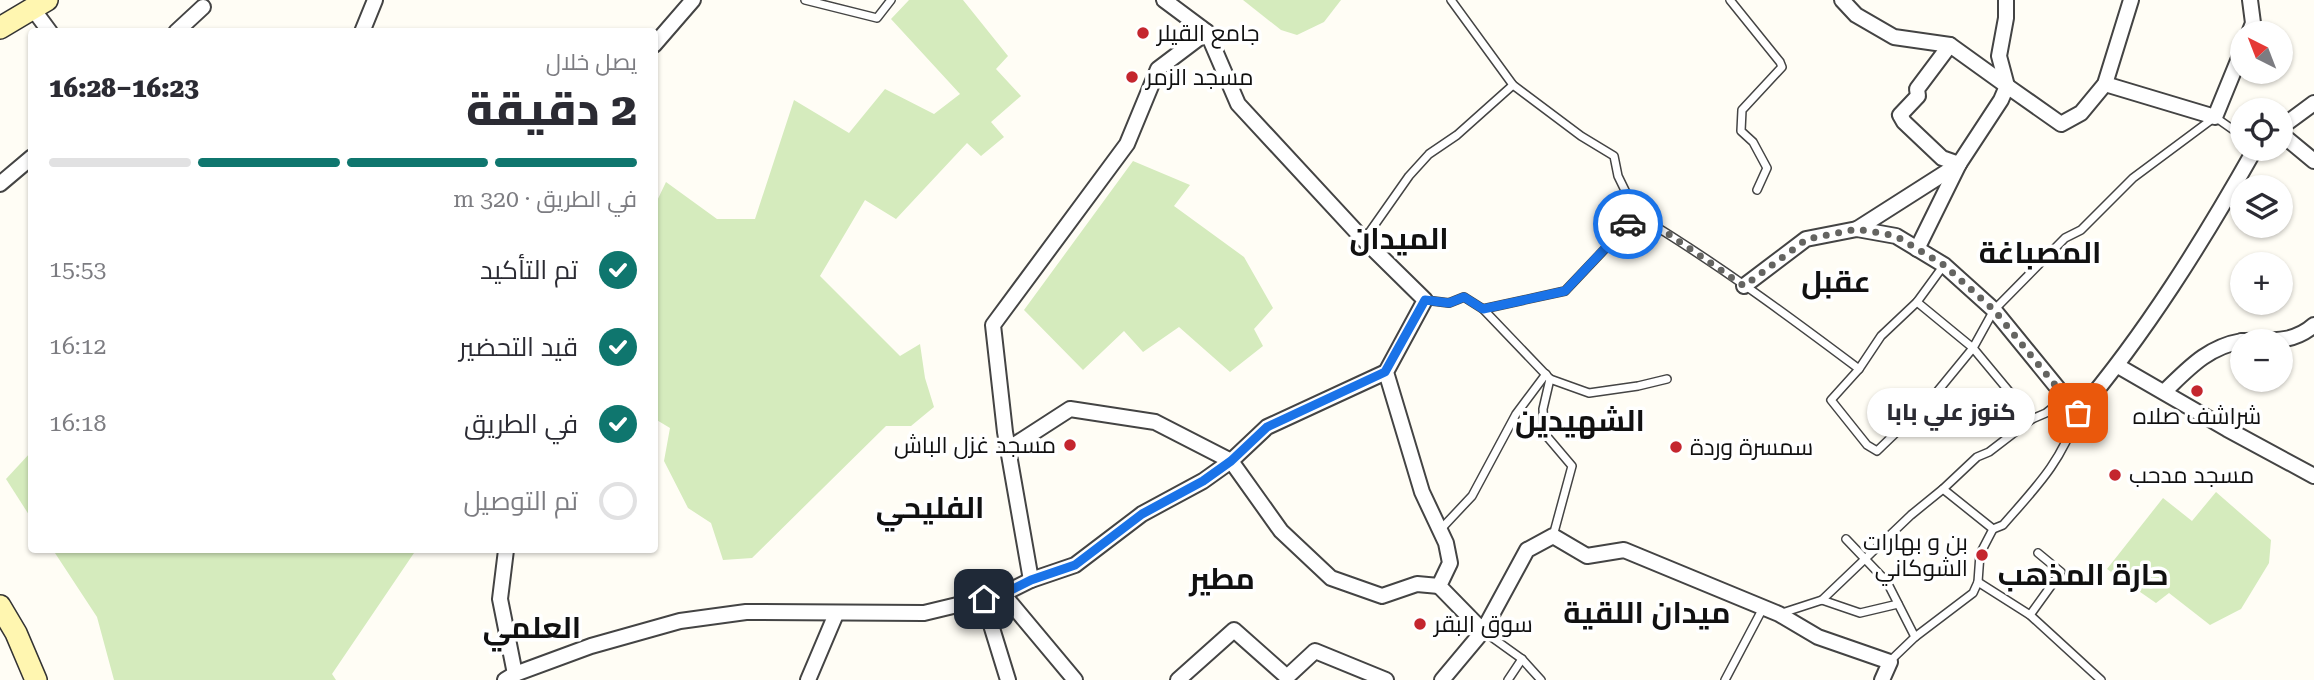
<!DOCTYPE html>
<html lang="ar">
<meta charset="utf-8">
<style>
:root{--surface:#fff;--page:#f7f7f7;--text:#2b2b33;--muted:#7c7c81;--line:#e1e1e2;--accent:#0f766e}
body{margin:0;font-family:"Roboto Serif",Cairo,serif;background:var(--page);color:var(--text);direction:rtl;height:100vh;display:flex;flex-direction:column;font-size:26px;white-space:nowrap}
*{box-sizing:border-box;margin:0}
p{font-size:23px;color:var(--muted)}
.icon{flex:none;width:38px;height:38px;fill:none;stroke:currentColor;stroke-width:2;stroke-linecap:round;stroke-linejoin:round}
.map{position:relative;flex:1;overflow:hidden;direction:ltr}
.panel{position:absolute;left:28px;top:28px;width:630px;height:525px;display:flex;flex-direction:column;background:var(--surface);border-radius:7px;box-shadow:0 2px 5px #0004;direction:rtl}
.panel>*{flex:none}
.needle{width:46px;rotate:318deg}
.tools{position:absolute;left:2230px;top:21px;display:grid;gap:14px}
.tools a{display:grid;place-items:center;width:63px;height:63px;border-radius:50%;background:var(--surface);box-shadow:0 2px 5px #0004;font-size:35px}
.pin{position:absolute;display:grid;place-items:center;width:60px;height:60px;color:#fff;margin:-30px;border-radius:14px;box-shadow:0 4px 10px #0006}
.courier{position:absolute;display:grid;place-items:center;width:70px;height:70px;margin:-35px;border:5px solid #1a73e8;border-radius:50%;background:#fff;color:#222;box-shadow:0 2px 9px #0007}
.bubble{position:absolute;height:49px;border-radius:24px;background:var(--surface);box-shadow:0 2px 5px #0004;font-size:23px;font-weight:800;line-height:49px;text-align:center;direction:rtl}
.overview em{font-style:normal;font-weight:800}
.overview div{display:flex;flex-direction:column-reverse}
.overview{display:flex;align-items:center;justify-content:space-between;height:119px;padding:0 21px}
h1{font-size:46px;font-weight:800;line-height:52px}
.bar{display:grid;grid-template-columns:repeat(4,1fr);gap:10px 7px;align-content:center;height:84px;padding:0 21px}
.bar i{height:9px;border-radius:5px;background:var(--line)}
.bar .current{background:var(--accent)}
.bar p{grid-column:span 4}
ol{padding:0 21px;list-style:none}
li{display:flex;align-items:center;gap:21px;height:77px}
li p{margin-inline-start:auto}
li .icon{padding:7px;border-radius:50%;background:var(--accent);color:#fff;stroke-width:4}
li:last-child{color:var(--muted)}
li i{width:38px;height:38px;border:4px solid var(--line);border-radius:50%}
.map>svg:first-child{display:block}
.green{fill:#d5ebbd}
.lines{fill:none;stroke-linecap:round;stroke-linejoin:round}
.service-casing{stroke:#444;stroke-width:10}
.minor-casing{stroke:#444;stroke-width:18}
.secondary-casing{stroke:#333;stroke-width:24}
.service{stroke:#fff;stroke-width:7}
.minor{stroke:#fff;stroke-width:14}
.secondary{stroke:#fff6b0;stroke-width:21}
.done{stroke:#646461;stroke-width:7;stroke-dasharray:0 12.6}
.route{stroke:#1a73e8;stroke-width:9}
.poi-dot{fill:#c4262e;stroke:#fff;stroke-width:2.5}
.labels{text-anchor:middle;stroke-width:7;stroke-linejoin:round;paint-order:stroke}
.poi-label{font-size:23px;fill:#111;stroke:#fff;text-anchor:start}
.district-label{font-size:30px;font-weight:bold;fill:#111;stroke:#fff}
</style>
<div class="map">
<svg width="2314" height="680" viewBox="0 0 2314 680">
<rect width="100%" height="100%" fill="#fffdf5"/>
<!-- green -->
<g class="green">
<polygon points="909,0 963,0 1008,56 996,69 1021,96 991,122 1004,137 981,156 967,143 896,219 865,200 820,276 900,356 920,344 925,378 934,407 911,426 886,426 752,558 723,560 711,523 688,508 664,461 670,428 655,419 655,205 666,182 717,219 755,219 794,100 849,133 885,89 934,114 960,94 891,19"/>
<polygon points="1243,0 1341,0 1324,22 1297,35 1281,30"/>
<polygon points="1133,161 1190,185 1174,206 1244,257 1273,308 1254,329 1263,346 1230,372 1179,327 1143,352 1124,331 1083,370 1024,310"/>
<polygon points="31,452 31,518 6,479"/>
<polygon points="2216,492 2271,540 2269,563 2241,609 2210,625 2169,593 2156,603 2107,569 2163,498 2192,521"/>
<polygon points="53,550 416,550 332,674 336,680 114,680 97,617"/>
</g>
<g class="lines">
<!-- service casing -->
<g class="service-casing">
<g id="service">
<polyline points="805,0 877,18 891,0"/>
<polyline points="1451,0 1513,85 1581,136 1614,156 1618,176 1637,215"/>
<polyline points="1730,0 1780,62 1782,67 1742,110 1741,131 1753,142 1767,168 1757,190"/>
<polyline points="1364,240 1409,176 1429,154 1457,135 1513,85"/>
<polyline points="1425,300 1449,303 1464,297 1483,309 1550,379 1543,409 1544,433 1572,466 1553,536"/>
<polyline points="1917,302 1973,348 2032,419 2046,413 2065,398"/>
<path d="M1483 309 1565 291 1637 215C1714 261 1787 315 1859 369L1831 400 1867 445 1877 451 1932 398 1973 348 1994 310 2065 238 2081 230 2133 178 2215 117 2242 136"/>
<polyline points="1859,369 1881,336 1917,302 1944,265"/>
<polyline points="1550,379 1589,393 1638,386 1667,379"/>
<polyline points="1943,489 1977,457 1989,452 2032,419"/>
<path d="M1993 529 2003 525C2037 486 2060 464 2078 413"/>
<polyline points="1440,530 1472,496 1516,414 1546,374"/>
<polyline points="1846,539 1887,582 1915,637"/>
<polyline points="1822,600 1911,515 1943,489 1993,529 1980,554 1978,582"/>
<polyline points="1779,614 1822,600 1860,613 1898,604"/>
<polyline points="2030,615 2061,572 2038,553"/>
<polyline points="1483,631 1522,659 1541,680"/>
<polyline points="1890,661 1915,637 1973,593 1978,582 2030,615 2101,680"/>
<polyline points="1508,680 1522,659"/>
<polyline points="1725,680 1763,608"/>
</g>
</g>
<!-- minor casing -->
<g class="minor-casing">
<g id="minor">
<polyline points="1164,0 1207,32 1238,104 1364,240 1425,300 1386,372 1422,492 1446,543 1450,563 1439,586 1483,631 1527,550 1553,536 1587,556 1624,550 1779,614 1818,637 1890,662 1882,680"/>
<polyline points="1842,0 1856,15 1894,37 1950,45 2007,86"/>
<polyline points="2006,0 2006,18 1999,56 2007,86"/>
<polyline points="33,9 50,32"/>
<polyline points="176,32 203,7"/>
<polyline points="362,32 375,0"/>
<polyline points="2249,33 2253,23 2250,0"/>
<polyline points="654,45 693,0"/>
<polyline points="1950,45 1917,89 1918,96 1900,115 1904,122 1942,158 1959,164"/>
<polyline points="2105,84 2215,117 2242,51"/>
<polyline points="2280,128 2314,103"/>
<polyline points="2280,133 2314,161"/>
<polyline points="0,184 32,157"/>
<polyline points="1857,229 1959,164"/>
<polyline points="1917,249 1959,164 2001,100 2007,86 2061,124 2081,113 2105,84 2131,0"/>
<path d="M1744 286 1806 239 1857 229 1896 236 1944 265 1994 310 2078 413C2146 333 2203 241 2255 149"/>
<path d="M2242 341C2269 340 2293 344 2314 325"/>
<polyline points="2118,366 2227,429 2314,476"/>
<path d="M2164 392C2188 369 2207 347 2242 341"/>
<polyline points="1008,449 1070,409 1155,422 1231,461 1281,531 1331,578 1382,596 1417,584 1439,586"/>
<polyline points="506,550 500,599 515,674"/>
<polyline points="1031,580 1005,432 993,325 1127,144 1158,69 1207,32"/>
<polyline points="1003,594 1075,680"/>
<polyline points="983,599 1008,680"/>
<polyline points="505,680 515,674 591,646 680,621 746,612 924,613 1003,594 1031,580 1075,565 1142,514 1203,481 1231,461 1267,427 1386,372"/>
<polyline points="808,680 836,614"/>
<polyline points="1178,680 1234,630 1287,677 1315,651 1386,680"/>
<polyline points="1442,680 1483,631"/>
</g>
</g>
<!-- secondary casing -->
<g class="secondary-casing">
<g id="secondary">
<polyline points="0,28 47,0"/>
<polyline points="0,606 16,633 36,680"/>
</g>
</g>
<!-- service -->
<use href="#service" class="service"/>
<!-- minor -->
<use href="#minor" class="minor"/>
<!-- secondary -->
<use href="#secondary" class="secondary"/>
</g>
<g class="lines">
<!-- done -->
<polyline class="done" points="1628,224 1637,215 1667,233 1744,286 1807,239 1857,229 1896,236 1944,265 1994,310 2078,413"/>
<!-- route -->
<polyline class="route" points="984,599 1003,594 1031,580 1075,565 1142,514 1203,481 1231,461 1267,427 1385,372 1425,300 1449,303 1464,297 1483,309 1565,291 1628,224"/>
</g>
<!-- markers -->
<g class="poi-dot">
<circle cx="1143" cy="33" r="7"/>
<circle cx="1132" cy="77" r="7"/>
<circle cx="2197" cy="391" r="7"/>
<circle cx="1070" cy="445" r="7"/>
<circle cx="1676" cy="447" r="7"/>
<circle cx="2115" cy="475" r="7"/>
<circle cx="1982" cy="555" r="7"/>
<circle cx="1420" cy="624" r="7"/>
</g>
<g class="labels">
<!-- poi labels -->
<g class="poi-label">
<text x="1157" y="41">جامع القيلر</text>
<text x="1146" y="85">مسجد الزمر</text>
<text x="2197" y="424" text-anchor="middle">شراشف صلاه</text>
<text x="1056" y="453" text-anchor="end">مسجد غزل الباش</text>
<text x="1690" y="455">سمسرة وردة</text>
<text x="2129" y="483">مسجد مدحب</text>
<text x="1968" y="550" text-anchor="end">بن و بهارات<tspan x="1968" dy="26">الشوكاني</tspan></text>
<text x="1434" y="632">سوق البقر</text>
</g>
<!-- district labels -->
<g class="district-label">
<text x="1399" y="249">الميدان</text>
<text x="2040" y="263">المصباغة</text>
<text x="1836" y="292">عقبل</text>
<text x="1580" y="431">الشهيدين</text>
<text x="930" y="518">الفليحي</text>
<text x="2083" y="585">حارة المذهب</text>
<text x="1222" y="589">مطير</text>
<text x="1647" y="623">ميدان اللقية</text>
<text x="532" y="638">العلمي</text>
</g>
</g>
</svg>
<div class="tools">
<a><svg class="needle" viewBox="-14 -14 28 28"><path d="M0-13l5 13h-10z" fill="#e53935"/><path d="M0 13l5-13h-10z" fill="#7c7c81"/></svg></a>
<a><svg class="icon" aria-label="locate" viewBox="0 0 24 24"><circle cx="12" cy="12" r="6"/><path d="M12 2v4M12 18v4M2 12h4M18 12h4"/></svg></a>
<a><svg class="icon" aria-label="layers" viewBox="0 0 24 24"><path d="M12 4l9 5-9 5-9-5zM3 14l9 5 9-5"/></svg></a>
<a>+</a>
<a>−</a>
</div>
<div class="pin" style="left:2078px;top:413px;background:#ea580c"><svg class="icon" aria-label="bag" viewBox="0 0 24 24"><path d="M5 8h14l-1 12H6zM9 8a3 3 0 0 1 6 0"/></svg></div>
<div class="pin" style="left:984px;top:599px;background:#1f2937"><svg class="icon" aria-label="home" viewBox="0 0 24 24"><path d="M3 11l9-7 9 7M6 9v11h12V9"/></svg></div>
<div class="courier" style="left:1628px;top:224px"><svg class="icon" aria-label="car" viewBox="0 0 24 24"><path d="M5 17H2v-5l4-1 3-4h7l3 4 3 1v5h-3M9 17h6M6 11h13"/><circle cx="7" cy="17" r="2"/><circle cx="17" cy="17" r="2"/></svg></div>
<div class="bubble" style="left:1867px;top:388px;width:168px">كنوز علي بابا</div>
<section class="panel">
<div class="overview"><div><h1>2 دقيقة</h1><p>يصل خلال</p></div><em>16:23–16:28</em></div>
<div class="bar"><i class="current"></i><i class="current"></i><i class="current"></i><i></i><p>في الطريق · 320 m</p></div>
<ol>
<li><svg class="icon" aria-label="check" viewBox="0 0 24 24"><path d="M5 12l5 5 9-10"/></svg>تم التأكيد<p>15:53</p></li>
<li><svg class="icon" aria-label="check" viewBox="0 0 24 24"><path d="M5 12l5 5 9-10"/></svg>قيد التحضير<p>16:12</p></li>
<li><svg class="icon" aria-label="check" viewBox="0 0 24 24"><path d="M5 12l5 5 9-10"/></svg>في الطريق<p>16:18</p></li>
<li><i></i>تم التوصيل</li>
</ol>
</section>
</div>
